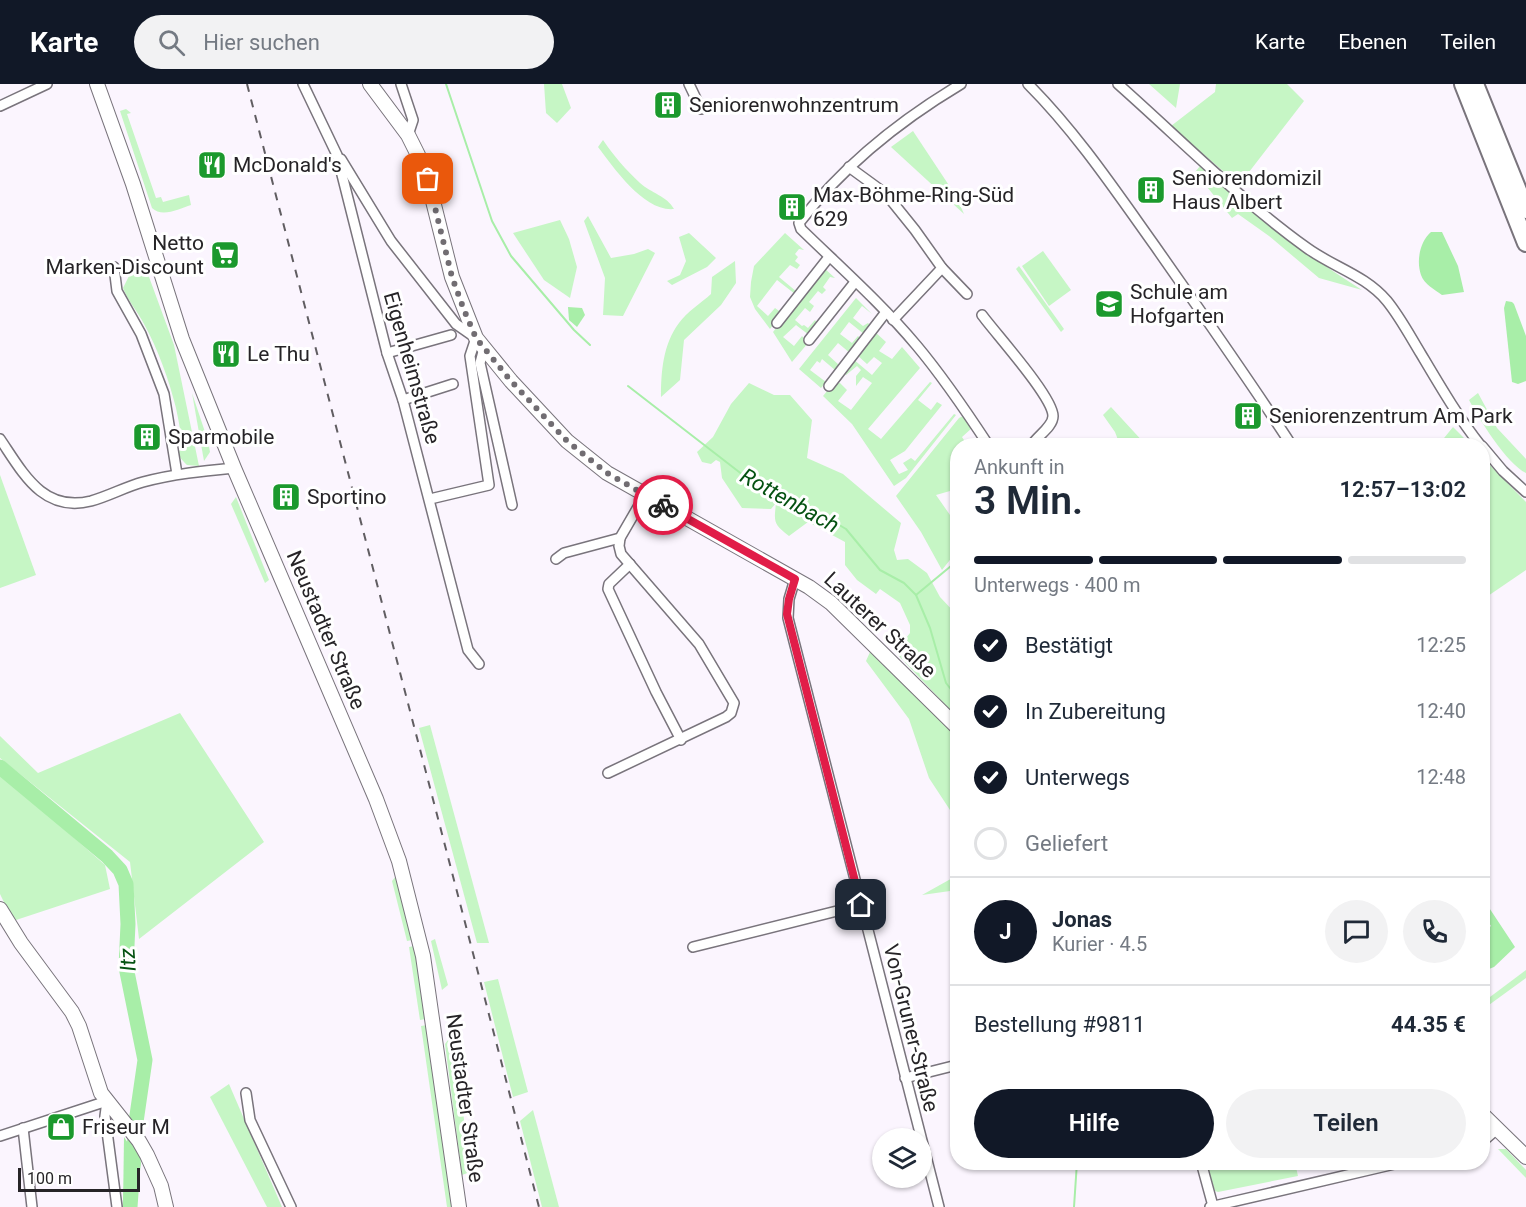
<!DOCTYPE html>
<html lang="de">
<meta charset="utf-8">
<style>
:root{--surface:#fff;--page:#f2f2f3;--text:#1f2937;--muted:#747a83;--line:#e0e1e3;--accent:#111827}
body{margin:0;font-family:Roboto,sans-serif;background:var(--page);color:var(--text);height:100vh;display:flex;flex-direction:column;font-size:22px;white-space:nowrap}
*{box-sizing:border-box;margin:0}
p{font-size:20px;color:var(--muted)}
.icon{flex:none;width:33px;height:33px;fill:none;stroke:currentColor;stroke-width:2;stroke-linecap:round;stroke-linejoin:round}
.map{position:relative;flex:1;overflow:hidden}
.details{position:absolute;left:950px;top:354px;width:540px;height:732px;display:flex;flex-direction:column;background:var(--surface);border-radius:24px;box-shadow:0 2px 4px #0004}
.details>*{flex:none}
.controls{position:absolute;left:872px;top:1044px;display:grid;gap:12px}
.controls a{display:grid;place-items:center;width:60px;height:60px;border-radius:50%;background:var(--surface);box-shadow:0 2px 4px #0004;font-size:30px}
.scale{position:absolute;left:18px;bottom:15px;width:122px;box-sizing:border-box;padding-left:6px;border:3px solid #262427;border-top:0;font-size:16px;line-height:21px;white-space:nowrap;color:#262427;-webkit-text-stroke:4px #fff;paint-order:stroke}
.pin{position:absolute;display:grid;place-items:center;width:51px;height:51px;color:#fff;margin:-26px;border-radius:12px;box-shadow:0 3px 9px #0006}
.courier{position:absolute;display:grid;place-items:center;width:60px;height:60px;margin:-30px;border:4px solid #e11d48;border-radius:50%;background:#fff;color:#222;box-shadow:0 2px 8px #0007}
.headline em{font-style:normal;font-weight:600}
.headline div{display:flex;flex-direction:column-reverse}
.headline{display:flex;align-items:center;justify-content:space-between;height:102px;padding:0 24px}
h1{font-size:39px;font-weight:600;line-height:45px}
.bar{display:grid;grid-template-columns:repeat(4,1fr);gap:9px 6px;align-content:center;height:72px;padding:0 24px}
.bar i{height:8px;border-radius:4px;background:var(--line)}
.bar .selected{background:var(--accent)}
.bar p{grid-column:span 4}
.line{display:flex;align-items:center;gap:15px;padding:0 24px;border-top:2px solid var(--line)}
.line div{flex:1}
.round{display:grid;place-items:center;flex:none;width:63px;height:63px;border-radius:32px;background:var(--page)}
ol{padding:0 24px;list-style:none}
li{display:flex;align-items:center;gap:18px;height:66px}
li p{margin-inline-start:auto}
li .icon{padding:6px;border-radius:50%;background:var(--accent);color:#fff;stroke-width:4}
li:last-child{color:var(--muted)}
li i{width:33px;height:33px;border:3px solid var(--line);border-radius:50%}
.action{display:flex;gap:12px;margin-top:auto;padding:12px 24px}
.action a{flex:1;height:69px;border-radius:36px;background:var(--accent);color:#fff;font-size:24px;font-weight:600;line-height:69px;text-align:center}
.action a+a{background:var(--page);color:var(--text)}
header{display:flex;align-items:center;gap:36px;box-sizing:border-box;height:84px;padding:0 30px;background:var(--accent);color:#fff}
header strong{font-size:28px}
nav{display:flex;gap:33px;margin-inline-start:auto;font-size:21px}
.search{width:420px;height:54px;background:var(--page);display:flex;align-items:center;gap:15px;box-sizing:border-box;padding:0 21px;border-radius:33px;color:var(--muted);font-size:22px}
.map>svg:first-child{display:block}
.green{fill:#c6f6c5}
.water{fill:#a8eea8}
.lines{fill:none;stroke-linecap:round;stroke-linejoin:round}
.stream{stroke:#a8eea8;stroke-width:2}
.river{stroke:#a8eea8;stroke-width:15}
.street-casing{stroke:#79747c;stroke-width:12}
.secondary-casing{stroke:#79747c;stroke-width:16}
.highway-casing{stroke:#79747c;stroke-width:20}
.street{stroke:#fff;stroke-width:9}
.secondary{stroke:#fff;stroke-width:14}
.highway{stroke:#fff;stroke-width:16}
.rail{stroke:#605d61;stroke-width:2;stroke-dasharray:8 8;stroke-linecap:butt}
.done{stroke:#716d72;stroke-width:6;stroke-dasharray:0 10.8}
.route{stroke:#e11d48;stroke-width:8}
.labels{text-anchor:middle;stroke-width:6;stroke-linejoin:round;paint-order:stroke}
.poi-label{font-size:21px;fill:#262427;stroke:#fff;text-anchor:start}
.street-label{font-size:21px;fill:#262427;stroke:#fff}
.water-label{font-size:22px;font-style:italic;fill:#055212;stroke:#fff}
</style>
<header>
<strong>Karte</strong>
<div class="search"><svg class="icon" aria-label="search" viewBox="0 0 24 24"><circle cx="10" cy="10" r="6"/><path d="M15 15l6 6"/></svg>Hier suchen</div>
<nav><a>Karte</a><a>Ebenen</a><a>Teilen</a></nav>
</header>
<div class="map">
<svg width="1526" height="1123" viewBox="0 0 1526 1123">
<rect width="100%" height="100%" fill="#fbf5fe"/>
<!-- green -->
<g class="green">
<polygon points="544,0 562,0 571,24 557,39 546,29"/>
<polygon points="1149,0 1180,0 1176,24"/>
<polygon points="1216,0 1287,0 1304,17 1239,101 1171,42 1215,8"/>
<path d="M126 25 131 29 127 30 156 114 161 113 163 118 189 111 191 121C179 125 162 134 152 124L120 27Z"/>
<polygon points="913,47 956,112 964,130 891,63"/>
<path d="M603 56C614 72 626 86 640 99 651 109 667 112 674 125 644 128 614 84 598 63Z"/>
<path d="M1201 81C1252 127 1304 170 1362 206L1319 194 1269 152 1238 130 1232 134 1195 88Z"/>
<polygon points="588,132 611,174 634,170 648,165 655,169 623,232 603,231 605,194 584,137"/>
<polygon points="560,136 569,155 577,183 570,214 544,196 513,149"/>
<polygon points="689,149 716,174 707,183 672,201 667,197 680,191 686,177 679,153"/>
<polygon points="785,149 804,166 799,165 795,170 798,173 795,177 800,181 797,185 790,181 779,193 797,208 795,210 777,196 757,222 768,232 775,224 782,229 770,245 755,225 750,213 751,198 754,182"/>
<polygon points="1043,167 1071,206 1049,222 1022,182"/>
<path d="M735 177 736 199 721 221 684 256 680 296 661 313C661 288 663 260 679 239 687 228 701 219 711 210L712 193Z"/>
<path d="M145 182 174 261 199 382 187 381C174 368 181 371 181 357 181 347 178 334 176 324 169 296 158 265 144 240 138 228 128 217 123 204L131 188Z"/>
<polygon points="1019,182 1064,245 1061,248 1016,185"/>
<polygon points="824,184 835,194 830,193 823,203 826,206 822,210 818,207 809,218 814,222 810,228 805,224 795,236 802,242 804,241 808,244 815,236 818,240 809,251 796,241 783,253 794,262 802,252 808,259 792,278 773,248"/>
<polygon points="856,214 872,230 862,222 853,234 863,242 868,239 871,242 864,250 849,238 840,250 852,259 858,252 861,255 850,269 838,259 828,271 839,281 835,286 822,275 820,279 817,277 810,286 826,298 821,304 799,285"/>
<polygon points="875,248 886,258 879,267 892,275 902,263 920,284 868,345 881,355 930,298 932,299 918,316 931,326 937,318 942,321 905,367 890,376 899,390 908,386 903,379 911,374 915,377 954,330 956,331 906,394 894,402 852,340 823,312 833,300 840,299 847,306 838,317 851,326 872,299 863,293 856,302 856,292 861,286 857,282 846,291 843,288 853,275 872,291 882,279 874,273 867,280 857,271"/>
<path d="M749 299 774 311H790L812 336 807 374 843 390 901 439 894 466 897 476 908 475 927 489 940 513 957 531V633L895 568 910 549V541L900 519 880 505 876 510 857 496 845 481V458L808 438 789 452C773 440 774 438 776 419L771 425 742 424 722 394 720 378 716 376 711 380 702 378 697 368 713 353 731 320Z"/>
<polygon points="192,309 208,357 210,368 204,377"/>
<path d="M1478 309 1497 344 1526 375V389C1507 380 1479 335 1469 316Z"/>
<polygon points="1111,323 1146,361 1120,361 1115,348 1103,331"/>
<polygon points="963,332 972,344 962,353 967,361 957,362 957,405 936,411 957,441 957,467 942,486 921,448 896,412 959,334"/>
<polygon points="1453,343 1471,361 1443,361 1440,359"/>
<polygon points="1482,373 1526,418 1526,486 1482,516"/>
<polygon points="0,391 36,491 0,504"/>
<polygon points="236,413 269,496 265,499 231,420"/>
<polygon points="870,568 957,653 957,751 950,726 929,694 909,635 866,577"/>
<polygon points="180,629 264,758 139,855 130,778 0,674 0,652 38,689"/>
<polygon points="430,641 489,859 477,859 419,644"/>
<polygon points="0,689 105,781 110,805 13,837 0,810"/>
<polygon points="957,790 957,806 922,811 956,792"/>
<polygon points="396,792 412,856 407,857 392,797"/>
<polygon points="435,855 448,901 442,906 431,857"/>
<polygon points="414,862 426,935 420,936 409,863"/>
<polygon points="1526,886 1526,894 1482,926 1482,919"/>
<polygon points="498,895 528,1008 513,1013 484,898"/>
<polygon points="427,941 452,1123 447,1123 421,942"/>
<polygon points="454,948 470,1088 462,1091 445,960"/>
<polygon points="229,1000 282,1123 267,1123 210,1013"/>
<polygon points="533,1026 559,1123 542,1123 520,1037"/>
<polygon points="1498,1065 1506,1065 1526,1086 1526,1094"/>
<polygon points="1206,1079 1295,1079 1298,1092 1218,1108 1215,1107"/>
</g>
<!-- water -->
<g class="water">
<path d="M1431 148H1442L1458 182 1464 208 1442 211C1435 206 1424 200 1421 191 1416 177 1420 157 1431 148Z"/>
<polygon points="1506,217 1512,218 1514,220 1526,252 1526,297 1518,300 1512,298 1504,224"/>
<polygon points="568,223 582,224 585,231 577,243 569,236"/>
<polygon points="1482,813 1515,863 1494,883 1484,887 1482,884 1482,849 1491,842 1483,830"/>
<polygon points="124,1053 141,1079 134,1123 123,1123"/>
</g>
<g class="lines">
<!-- stream -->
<g class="stream">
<polyline points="446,0 492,137 511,172 574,246 590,261"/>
<polyline points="628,302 743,391 802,419 846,445 880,486 904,499 916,511 930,544 946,599 957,613"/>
<polyline points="916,511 957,477"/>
<polyline points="1074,1123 1077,1078"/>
</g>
<!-- river -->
<polyline class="river" points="0,683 107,772 120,786 126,800 128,840 126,883 145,976 136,1038 130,1123"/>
<!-- street casing -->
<g class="street-casing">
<g id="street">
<polyline points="303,0 337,71 387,269 403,316 468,566 479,580"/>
<polyline points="401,0 413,36 408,51"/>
<polyline points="689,0 701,25"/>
<path d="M961 0C899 37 843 82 799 139L801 145C840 183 882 220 917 262 943 293 966 327 989 362"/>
<path d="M1028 0C1076 48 1115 106 1155 162 1201 228 1248 294 1292 362"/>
<path d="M1118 0C1180 55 1240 116 1307 164 1333 183 1365 191 1387 217 1400 233 1410 252 1421 270 1440 302 1458 333 1481 362"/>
<polyline points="0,22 47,0"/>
<polyline points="341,75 391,157 456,240 476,254 470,272 489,401 430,415"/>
<polyline points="849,83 886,110 915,146 942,184 893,236"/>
<polyline points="114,183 117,207 141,250 164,310 177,390"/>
<polyline points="942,184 967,210"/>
<path d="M982 231C996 250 1053 313 1053 332 1053 343 1037 352 1031 362"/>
<polyline points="777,239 829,173"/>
<polyline points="809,256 855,198"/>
<polyline points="484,264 480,279 512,421"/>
<polyline points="387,269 451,251"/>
<polyline points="829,302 886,228"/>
<polyline points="403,316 453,300"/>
<path d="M0 355C23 389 43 429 91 417 109 412 125 403 143 398 173 390 203 387 234 384"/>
<polyline points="1482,362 1503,387 1526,408"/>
<polyline points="556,475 564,469 620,454 645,411"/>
<polyline points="630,480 609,500 608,505 656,608 681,656"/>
<polyline points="795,495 789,515 788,534 939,1123"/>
<polyline points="608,689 726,633 731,629 734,619 699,560 621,470 619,462 620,454"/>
<polyline points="693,863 861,821"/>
<polyline points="905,994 957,981"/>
<polyline points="246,1009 250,1036 291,1123"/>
<polyline points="23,1044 32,1123"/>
<polyline points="0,1052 107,1017 105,1032 117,1123"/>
<polyline points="1482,1058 1497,1045"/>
<polyline points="1201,1078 1213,1122"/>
<polyline points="1210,1123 1403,1078"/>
</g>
</g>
<!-- secondary casing -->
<g class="secondary-casing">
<g id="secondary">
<polyline points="97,0 133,100 182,255 234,384 376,715 399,777 423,872 459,1123"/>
<polyline points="370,0 408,51 418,71 432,113 452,193 476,254 511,297 567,357 607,389 809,503 831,519 957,643"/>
<polyline points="0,825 21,859 72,928 79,942 101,1009 139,1057 147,1071 161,1102 166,1123"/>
<polyline points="1482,1030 1526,1073"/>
</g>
</g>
<!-- highway casing -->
<g class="highway-casing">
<g id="highway">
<polyline points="1463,0 1526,159"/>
<polyline points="1475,0 1526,126"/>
</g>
</g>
<!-- street -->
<use href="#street" class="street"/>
<!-- secondary -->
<use href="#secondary" class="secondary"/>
<!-- highway -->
<use href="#highway" class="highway"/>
<!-- rail -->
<polyline class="rail" points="247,0 539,1123"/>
</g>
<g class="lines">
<!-- done -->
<polyline class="done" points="428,95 452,193 464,226 476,254 511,297 567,357 607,389 663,421"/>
<!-- route -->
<polyline class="route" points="663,421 795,495 789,515 787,530 861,821"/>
</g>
<!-- icons -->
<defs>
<g id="building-square" transform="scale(1.5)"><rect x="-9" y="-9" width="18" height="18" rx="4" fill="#1b992d" stroke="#fff"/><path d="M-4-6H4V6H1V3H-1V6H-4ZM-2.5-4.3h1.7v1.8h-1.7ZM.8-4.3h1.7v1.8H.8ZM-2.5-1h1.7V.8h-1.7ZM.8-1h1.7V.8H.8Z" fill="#fff"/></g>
<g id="restaurant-square" transform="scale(1.5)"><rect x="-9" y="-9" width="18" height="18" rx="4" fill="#1b992d" stroke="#fff"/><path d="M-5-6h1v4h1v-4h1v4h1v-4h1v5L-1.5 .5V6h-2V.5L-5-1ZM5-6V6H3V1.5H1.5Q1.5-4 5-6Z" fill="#fff"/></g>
<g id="supermarket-square" transform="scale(1.5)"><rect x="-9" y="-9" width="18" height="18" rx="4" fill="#1b992d" stroke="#fff"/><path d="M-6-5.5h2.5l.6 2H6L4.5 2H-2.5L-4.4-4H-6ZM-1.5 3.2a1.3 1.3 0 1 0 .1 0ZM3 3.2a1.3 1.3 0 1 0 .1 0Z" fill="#fff"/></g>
<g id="school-square" transform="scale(1.5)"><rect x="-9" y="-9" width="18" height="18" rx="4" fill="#1b992d" stroke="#fff"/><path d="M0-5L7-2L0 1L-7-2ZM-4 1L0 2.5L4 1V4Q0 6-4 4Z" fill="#fff"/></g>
<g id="shop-square" transform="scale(1.5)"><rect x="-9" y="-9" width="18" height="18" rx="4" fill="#1b992d" stroke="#fff"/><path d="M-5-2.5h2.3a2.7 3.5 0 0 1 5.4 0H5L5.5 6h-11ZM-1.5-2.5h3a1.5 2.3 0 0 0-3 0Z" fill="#fff"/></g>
</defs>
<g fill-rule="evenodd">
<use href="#building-square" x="668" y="21"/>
<use href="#restaurant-square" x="212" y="81"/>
<use href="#building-square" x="1151" y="106"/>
<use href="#building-square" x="792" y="123"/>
<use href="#supermarket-square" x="225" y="171"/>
<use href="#school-square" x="1109" y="220"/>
<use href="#restaurant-square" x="226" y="270"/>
<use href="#building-square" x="1248" y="332"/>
<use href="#building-square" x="147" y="353"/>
<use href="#building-square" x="286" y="413"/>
<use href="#shop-square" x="61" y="1043"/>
</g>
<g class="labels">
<!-- poi labels -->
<g class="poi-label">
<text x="689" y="28">Seniorenwohnzentrum</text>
<text x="233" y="88">McDonald's</text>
<text x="1172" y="101">Seniorendomizil<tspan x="1172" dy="24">Haus Albert</tspan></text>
<text x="813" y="118">Max-Böhme-Ring-Süd<tspan x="813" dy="24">629</tspan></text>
<text x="204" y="166" text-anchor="end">Netto<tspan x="204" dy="24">Marken-Discount</tspan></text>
<text x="1130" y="215">Schule am<tspan x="1130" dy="24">Hofgarten</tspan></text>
<text x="247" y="277">Le Thu</text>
<text x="1269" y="339">Seniorenzentrum Am Park</text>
<text x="168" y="360">Sparmobile</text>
<text x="307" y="420">Sportino</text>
<text x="82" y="1050">Friseur M</text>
</g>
<!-- street labels -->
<g class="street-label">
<text transform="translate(412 284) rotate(74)" y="7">Eigenheimstraße</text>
<text transform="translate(880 541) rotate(43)" y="7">Lauterer Straße</text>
<text transform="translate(326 546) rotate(67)" y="7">Neustadter Straße</text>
<text transform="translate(911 944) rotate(76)" y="7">Von-Gruner-Straße</text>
<text transform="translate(465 1014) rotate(82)" y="7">Neustadter Straße</text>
</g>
<!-- water labels -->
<g class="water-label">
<text transform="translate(790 416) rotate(29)" y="8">Rottenbach</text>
<text transform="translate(127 876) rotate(-94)" y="8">Itz</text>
</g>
</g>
</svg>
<div class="controls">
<a><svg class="icon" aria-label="layers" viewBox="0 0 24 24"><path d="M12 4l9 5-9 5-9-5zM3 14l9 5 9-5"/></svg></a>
</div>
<div class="scale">100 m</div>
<div class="pin" style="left:428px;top:95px;background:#ea580c"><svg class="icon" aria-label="bag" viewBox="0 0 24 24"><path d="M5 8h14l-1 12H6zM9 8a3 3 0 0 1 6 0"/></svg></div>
<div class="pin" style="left:861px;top:821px;background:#1f2937"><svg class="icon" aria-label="home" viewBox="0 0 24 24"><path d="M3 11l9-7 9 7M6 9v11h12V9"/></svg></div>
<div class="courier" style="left:663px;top:421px"><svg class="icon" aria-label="bike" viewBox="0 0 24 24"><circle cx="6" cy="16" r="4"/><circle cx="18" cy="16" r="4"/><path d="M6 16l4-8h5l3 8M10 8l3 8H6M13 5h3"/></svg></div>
<section class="details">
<div class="headline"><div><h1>3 Min.</h1><p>Ankunft in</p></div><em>12:57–13:02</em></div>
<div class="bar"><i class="selected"></i><i class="selected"></i><i class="selected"></i><i></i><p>Unterwegs · 400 m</p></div>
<ol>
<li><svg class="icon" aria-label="check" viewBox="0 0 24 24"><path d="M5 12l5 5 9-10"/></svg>Bestätigt<p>12:25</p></li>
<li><svg class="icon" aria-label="check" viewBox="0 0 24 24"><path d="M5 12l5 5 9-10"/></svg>In Zubereitung<p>12:40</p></li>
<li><svg class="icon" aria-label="check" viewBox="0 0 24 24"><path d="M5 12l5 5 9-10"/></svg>Unterwegs<p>12:48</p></li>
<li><i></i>Geliefert</li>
</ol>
<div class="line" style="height:108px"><b class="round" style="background:var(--accent);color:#fff">J</b><div><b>Jonas</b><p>Kurier · 4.5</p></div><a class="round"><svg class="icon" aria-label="chat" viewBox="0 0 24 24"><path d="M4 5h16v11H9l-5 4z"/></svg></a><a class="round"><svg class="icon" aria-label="phone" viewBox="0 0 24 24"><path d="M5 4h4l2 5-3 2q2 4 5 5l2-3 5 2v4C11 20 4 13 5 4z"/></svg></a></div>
<div class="line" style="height:78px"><div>Bestellung #9811</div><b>44.35 €</b></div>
<div class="action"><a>Hilfe</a><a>Teilen</a></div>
</section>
</div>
